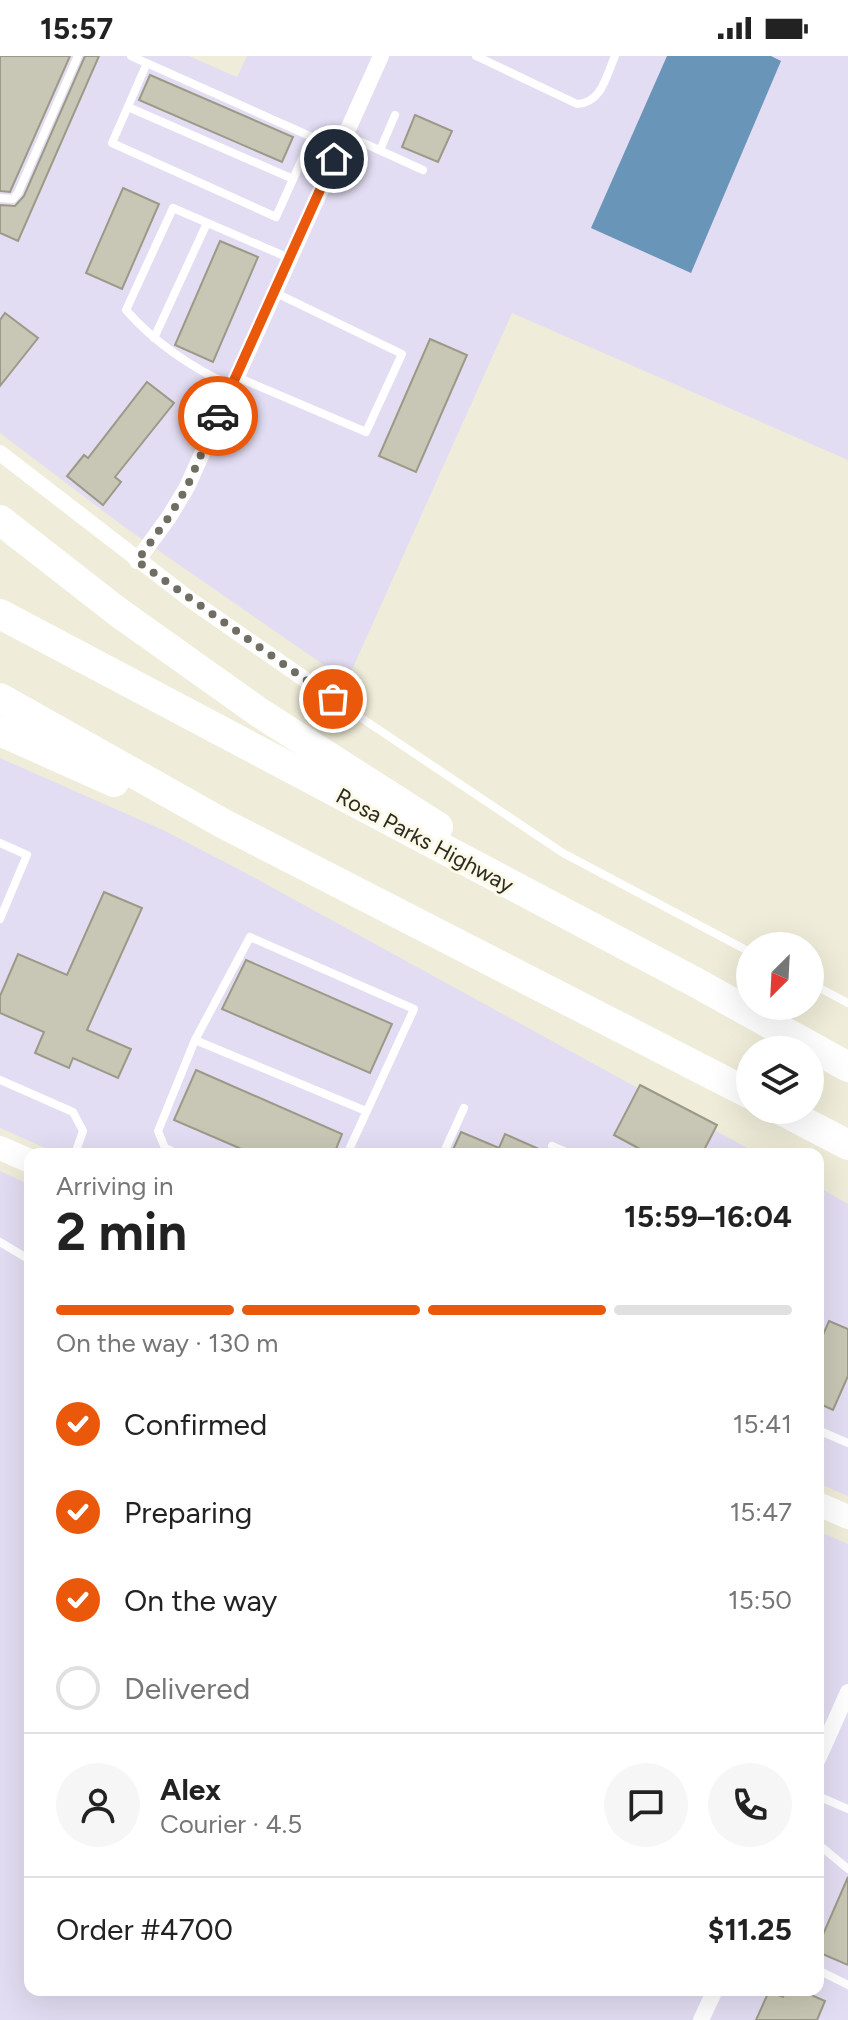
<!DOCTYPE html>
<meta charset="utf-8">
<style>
:root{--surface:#fff;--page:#f6f6f6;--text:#222;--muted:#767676;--line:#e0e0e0;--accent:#ea580c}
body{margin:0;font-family:Figtree,sans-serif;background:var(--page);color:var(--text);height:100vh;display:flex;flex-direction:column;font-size:30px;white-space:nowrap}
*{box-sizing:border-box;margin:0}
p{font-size:26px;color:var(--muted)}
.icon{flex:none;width:44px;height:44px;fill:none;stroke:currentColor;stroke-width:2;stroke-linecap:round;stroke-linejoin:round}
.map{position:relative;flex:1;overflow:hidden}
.sheet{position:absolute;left:24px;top:1092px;width:800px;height:848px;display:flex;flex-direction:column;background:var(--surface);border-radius:16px;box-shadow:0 8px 32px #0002}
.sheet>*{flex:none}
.needle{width:52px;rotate:204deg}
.fabs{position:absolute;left:736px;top:876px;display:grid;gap:16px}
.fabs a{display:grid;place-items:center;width:88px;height:88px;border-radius:50%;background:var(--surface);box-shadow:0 8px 32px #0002;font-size:40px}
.pin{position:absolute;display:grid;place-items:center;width:68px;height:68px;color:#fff;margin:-34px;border:4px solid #fff;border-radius:50%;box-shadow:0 2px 8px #0007}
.courier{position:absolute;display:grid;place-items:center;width:80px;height:80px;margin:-40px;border:6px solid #ea580c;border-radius:50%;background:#fff;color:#222;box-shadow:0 2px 10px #0007}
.summary em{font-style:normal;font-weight:700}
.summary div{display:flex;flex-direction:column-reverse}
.summary{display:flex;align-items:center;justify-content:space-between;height:136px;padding:0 32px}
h1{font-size:52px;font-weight:700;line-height:60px}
.bar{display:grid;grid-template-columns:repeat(4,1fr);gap:12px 8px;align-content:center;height:96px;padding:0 32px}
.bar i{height:10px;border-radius:6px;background:var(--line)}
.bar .active{background:var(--accent)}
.bar p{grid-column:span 4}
.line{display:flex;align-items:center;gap:20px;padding:0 32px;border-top:2px solid var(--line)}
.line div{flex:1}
.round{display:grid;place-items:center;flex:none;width:84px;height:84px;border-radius:42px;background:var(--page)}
ol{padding:0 32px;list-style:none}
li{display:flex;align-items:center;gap:24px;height:88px}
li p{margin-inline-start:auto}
li .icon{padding:8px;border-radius:50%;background:var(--accent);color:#fff;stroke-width:4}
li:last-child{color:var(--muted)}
li i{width:44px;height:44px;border:4px solid var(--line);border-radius:50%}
.status{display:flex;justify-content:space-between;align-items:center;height:56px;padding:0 40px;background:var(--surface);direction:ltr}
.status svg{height:22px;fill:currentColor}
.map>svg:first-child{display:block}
.industrial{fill:#e3ddf3}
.water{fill:#6895b8}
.building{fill:#c8c6b4;stroke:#9c9988;stroke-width:2}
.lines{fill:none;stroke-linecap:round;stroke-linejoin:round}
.lane{stroke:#fff;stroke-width:8}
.street{stroke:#fff;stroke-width:16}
.secondary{stroke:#fff;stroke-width:24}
.highway{stroke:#fff;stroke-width:30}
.done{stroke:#706e63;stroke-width:8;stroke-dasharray:0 14.4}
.route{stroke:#ea580c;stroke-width:10}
.labels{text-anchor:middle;stroke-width:6;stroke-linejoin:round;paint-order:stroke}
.street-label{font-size:22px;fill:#2b2a23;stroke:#fcf9e7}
</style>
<div class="status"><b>15:57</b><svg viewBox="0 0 49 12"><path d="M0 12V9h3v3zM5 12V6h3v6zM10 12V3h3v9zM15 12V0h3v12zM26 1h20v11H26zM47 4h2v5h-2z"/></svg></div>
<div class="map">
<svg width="848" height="1964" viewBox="0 0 848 1964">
<rect width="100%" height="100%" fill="#efecd9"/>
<!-- industrial -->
<g class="industrial">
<polygon points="0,0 189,0 237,21 247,0 848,0 848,404 512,257 347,625 123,470 0,377"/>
<polygon points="0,702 163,774 246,817 758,1098 59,1098 0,1072"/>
<polygon points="0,1115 30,1129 30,1934 818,1934 818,1475 848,1488 848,1964 0,1964"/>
<polygon points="818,1131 848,1148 848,1440 818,1427"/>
</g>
<!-- water -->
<polygon class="water" points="667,0 771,0 781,5 691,217 591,172"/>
<!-- building -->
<g class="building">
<polygon points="0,0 70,0 10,136 0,135"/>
<polygon points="85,0 99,0 18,185 0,177 0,149 15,150 24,140"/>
<polygon points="150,19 293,81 282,106 139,44"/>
<polygon points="415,59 452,75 438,106 402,91"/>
<polygon points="123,132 159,148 122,233 86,217"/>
<polygon points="220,185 258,201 213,306 175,289"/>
<polygon points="5,257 38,282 0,330 0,264"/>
<polygon points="430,283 467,299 416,416 379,400"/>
<polygon points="147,326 174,347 115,421 121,426 103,449 67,420 84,399 88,402"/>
<polygon points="104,836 142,852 87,974 131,993 118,1022 73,1002 69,1012 35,997 44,976 0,957 0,940 18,898 67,919"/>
<polygon points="246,904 392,968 370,1017 222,953"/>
<polygon points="196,1014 342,1078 334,1098 253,1098 174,1064"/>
<polygon points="640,1029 717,1069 702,1098 649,1098 614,1079"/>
<polygon points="461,1076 499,1092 505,1078 550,1098 451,1098"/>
<polygon points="829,1265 848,1273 848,1320 833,1354 818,1347 818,1290"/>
<polygon points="848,1821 848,1909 818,1896 818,1890"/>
<polygon points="786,1934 800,1934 825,1945 817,1964 756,1964 769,1935 783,1941"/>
</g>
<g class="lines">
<!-- lane -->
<g class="lane">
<polyline points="131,0 312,81 276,161 112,87 147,7"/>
<path d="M476 0 577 48C602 47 606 20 615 0"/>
<polyline points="128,51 293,123"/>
<polyline points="346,79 423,114"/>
<polyline points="380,94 395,59"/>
<polyline points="0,142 13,143 18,137 78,0"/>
<polyline points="154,282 207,167"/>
<polyline points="237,321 366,376 402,298 274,236"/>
<path d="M232 330C193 313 154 286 126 254L173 152 289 202"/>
<polyline points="333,643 563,797 750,896"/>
<polyline points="0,787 27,799 0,863"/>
<polyline points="810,927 848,947"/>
<polyline points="195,984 366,1055"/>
<polyline points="0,1024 73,1056 83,1075 75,1098"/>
<polyline points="552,1090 571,1098"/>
<polyline points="178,1098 165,1092 158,1075 195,984 250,881 414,953 347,1098"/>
<polyline points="443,1098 464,1052"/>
<polyline points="0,1186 30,1204"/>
<polyline points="818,1374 848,1387"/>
<polyline points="818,1740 848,1753"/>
<polyline points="818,1788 848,1813"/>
<polyline points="818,1914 848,1929"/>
</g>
<!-- street -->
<g class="street">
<polyline points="0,397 192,545 333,643"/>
<polyline points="137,505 169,461 187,431 381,0"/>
<polyline points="818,1703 848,1636"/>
<polyline points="701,1964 715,1934"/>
</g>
<!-- secondary -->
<g class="secondary">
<polyline points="0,1092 30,1105"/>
<polyline points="818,1448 848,1461"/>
</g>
<!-- highway -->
<g class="highway">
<polyline points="0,464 118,556 260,657 438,771"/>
<polyline points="0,558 695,926 848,1011"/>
<polyline points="0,642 224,768 750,1038"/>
<polyline points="0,675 114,726"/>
<polyline points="781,1054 848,1089"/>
</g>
</g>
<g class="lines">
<!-- done -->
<polyline class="done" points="218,360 187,431 169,461 137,505 333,643"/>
<!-- route -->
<polyline class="route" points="218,360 334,103"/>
</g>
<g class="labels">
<!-- street labels -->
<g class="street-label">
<text transform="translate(425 784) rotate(28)" y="8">Rosa Parks Highway</text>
</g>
</g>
</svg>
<div class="fabs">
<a><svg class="needle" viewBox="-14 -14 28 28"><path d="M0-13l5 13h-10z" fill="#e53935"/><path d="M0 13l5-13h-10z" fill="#767676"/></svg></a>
<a><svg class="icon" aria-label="layers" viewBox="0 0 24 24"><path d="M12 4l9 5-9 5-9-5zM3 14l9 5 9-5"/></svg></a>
</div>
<div class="pin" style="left:333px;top:643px;background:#ea580c"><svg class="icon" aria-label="bag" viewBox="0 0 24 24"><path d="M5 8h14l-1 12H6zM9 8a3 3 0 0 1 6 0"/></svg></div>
<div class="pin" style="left:334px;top:103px;background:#1f2937"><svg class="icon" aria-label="home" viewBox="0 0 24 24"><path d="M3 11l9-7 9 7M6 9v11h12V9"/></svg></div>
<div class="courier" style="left:218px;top:360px"><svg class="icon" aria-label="car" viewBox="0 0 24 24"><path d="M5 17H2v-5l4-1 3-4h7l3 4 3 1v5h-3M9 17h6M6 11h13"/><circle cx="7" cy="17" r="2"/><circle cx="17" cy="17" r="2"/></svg></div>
<section class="sheet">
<div class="summary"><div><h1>2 min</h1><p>Arriving in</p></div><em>15:59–16:04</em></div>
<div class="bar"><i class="active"></i><i class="active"></i><i class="active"></i><i></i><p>On the way · 130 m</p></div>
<ol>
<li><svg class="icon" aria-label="check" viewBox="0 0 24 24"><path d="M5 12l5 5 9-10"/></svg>Confirmed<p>15:41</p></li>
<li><svg class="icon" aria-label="check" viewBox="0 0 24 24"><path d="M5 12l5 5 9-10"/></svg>Preparing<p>15:47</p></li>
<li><svg class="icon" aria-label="check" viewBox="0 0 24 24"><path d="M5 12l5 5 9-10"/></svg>On the way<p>15:50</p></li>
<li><i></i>Delivered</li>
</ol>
<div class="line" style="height:144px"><a class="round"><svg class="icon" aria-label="person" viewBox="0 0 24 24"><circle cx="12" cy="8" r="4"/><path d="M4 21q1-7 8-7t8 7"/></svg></a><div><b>Alex</b><p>Courier · 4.5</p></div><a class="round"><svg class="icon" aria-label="chat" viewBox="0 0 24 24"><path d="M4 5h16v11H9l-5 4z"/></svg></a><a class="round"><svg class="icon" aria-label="phone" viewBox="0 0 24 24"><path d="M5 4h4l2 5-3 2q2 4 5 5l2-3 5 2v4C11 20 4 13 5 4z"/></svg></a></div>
<div class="line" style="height:104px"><div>Order #4700</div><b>$11.25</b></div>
</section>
</div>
